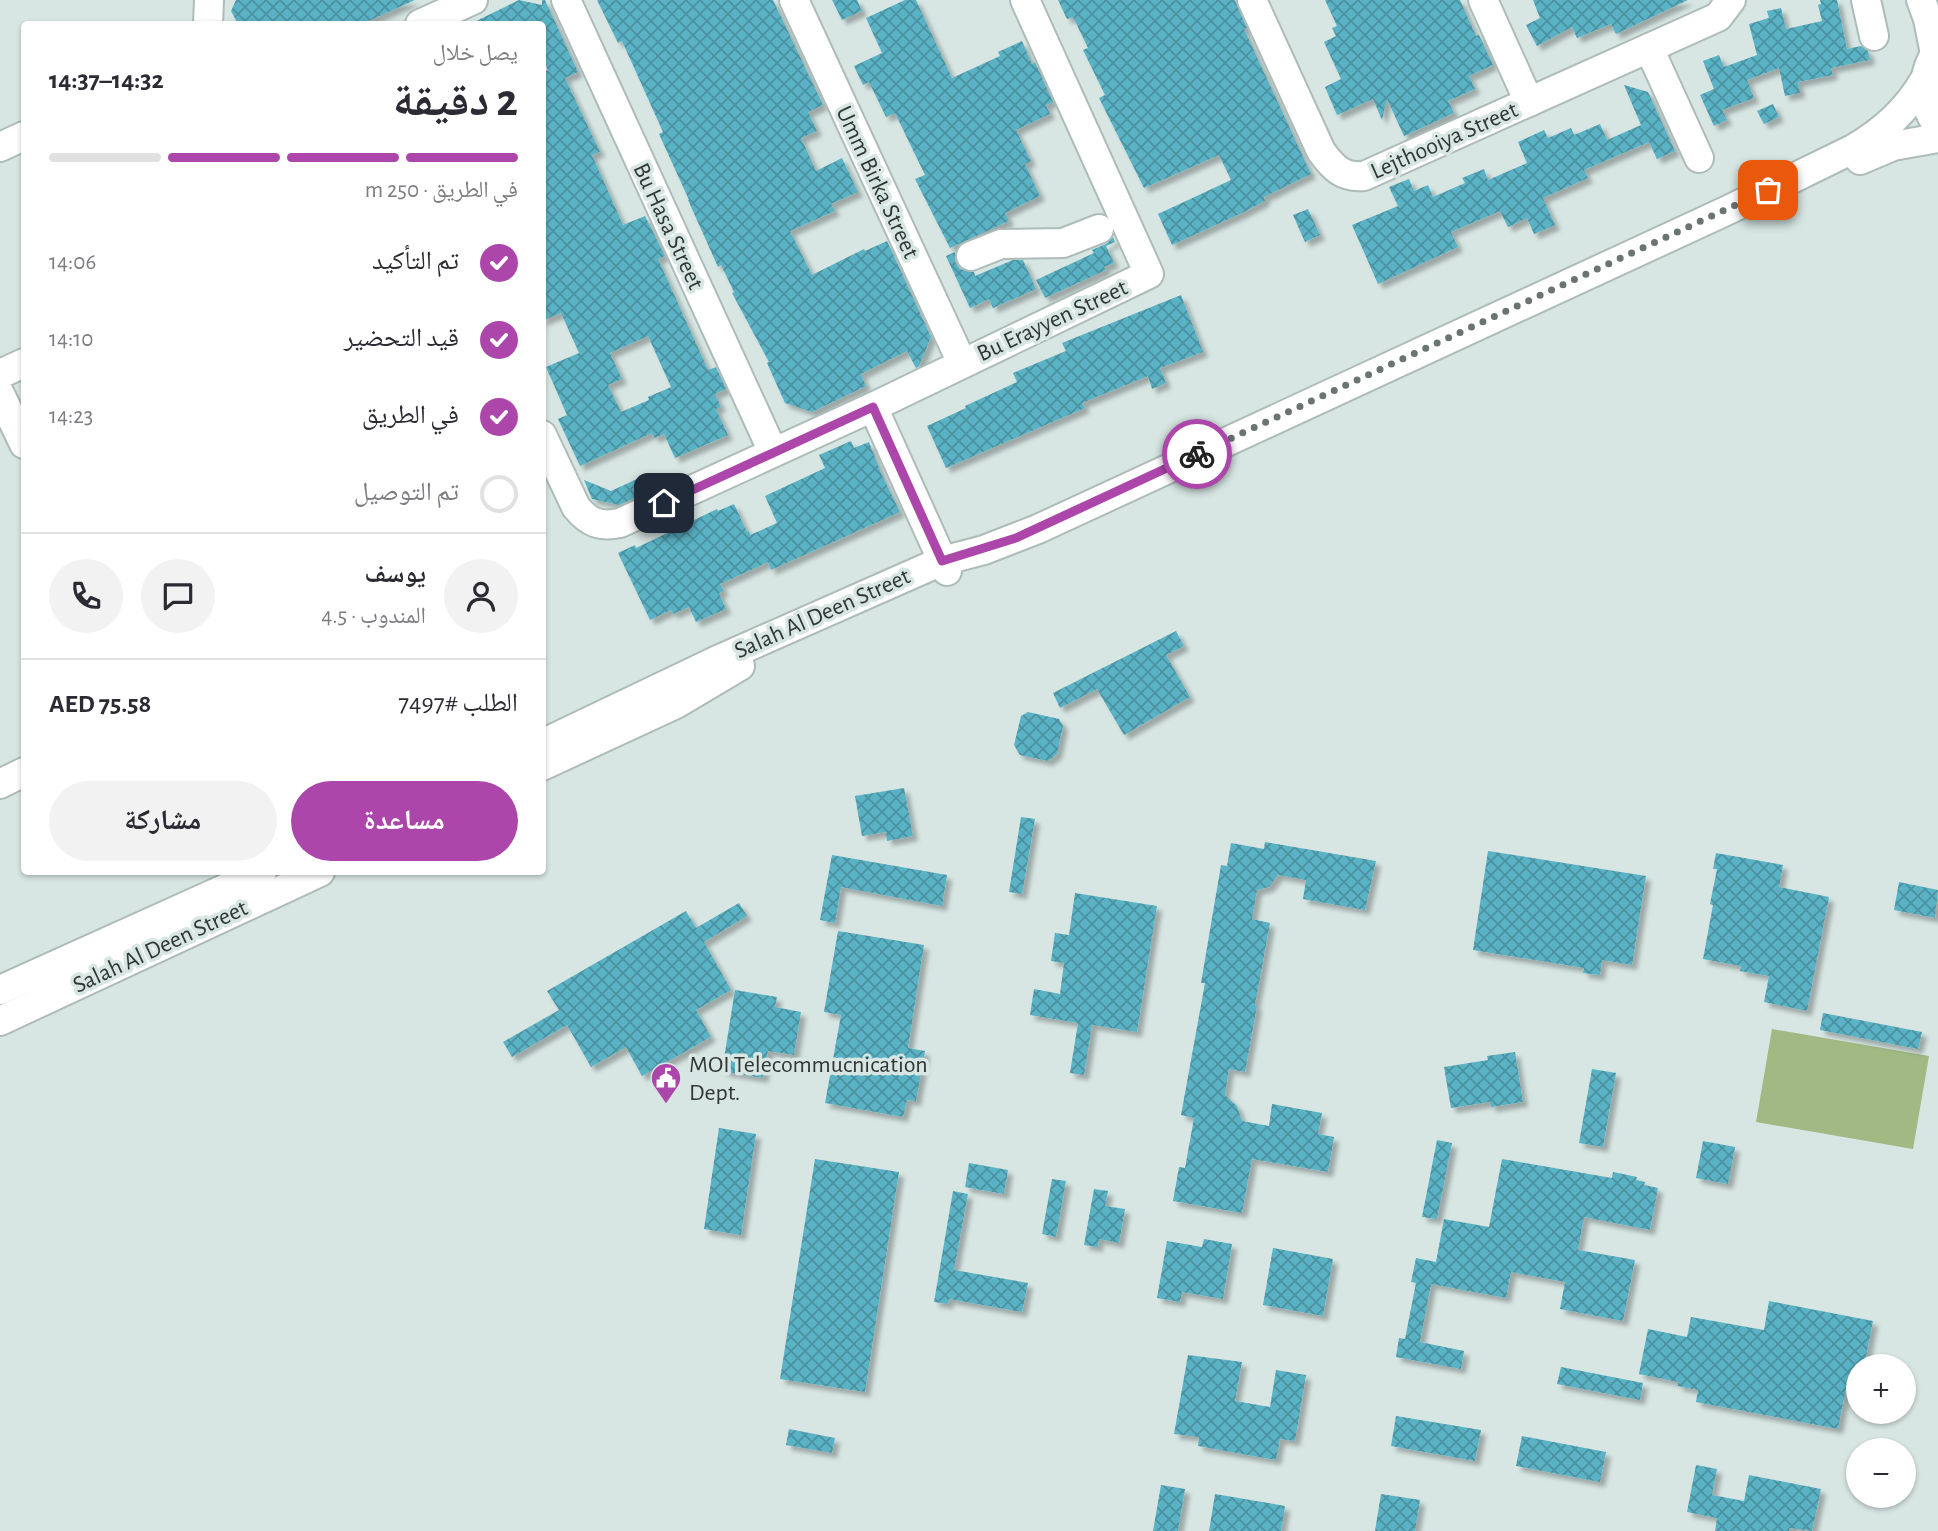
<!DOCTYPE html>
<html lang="ar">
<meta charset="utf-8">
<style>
:root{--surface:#fff;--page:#f2f2f3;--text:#2b2b33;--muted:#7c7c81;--line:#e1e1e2;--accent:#ac46aa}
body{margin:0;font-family:"Alegreya Sans","Noto Naskh Arabic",sans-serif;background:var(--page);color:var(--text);direction:rtl;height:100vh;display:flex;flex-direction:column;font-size:26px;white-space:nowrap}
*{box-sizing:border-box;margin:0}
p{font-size:23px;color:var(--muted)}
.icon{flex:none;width:38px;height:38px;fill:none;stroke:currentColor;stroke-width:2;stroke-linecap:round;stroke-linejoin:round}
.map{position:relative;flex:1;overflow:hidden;direction:ltr}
.sheet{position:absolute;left:21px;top:21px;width:525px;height:854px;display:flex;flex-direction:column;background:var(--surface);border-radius:7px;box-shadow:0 2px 5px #0004;direction:rtl}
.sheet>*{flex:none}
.controls{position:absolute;left:1846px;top:1354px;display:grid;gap:14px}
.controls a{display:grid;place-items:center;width:70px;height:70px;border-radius:50%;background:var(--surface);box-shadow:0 2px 5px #0004;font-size:35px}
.pin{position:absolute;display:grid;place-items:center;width:60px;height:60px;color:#fff;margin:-30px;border-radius:14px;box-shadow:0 4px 10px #0006}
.courier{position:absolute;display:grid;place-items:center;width:70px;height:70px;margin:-35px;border:5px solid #ac46aa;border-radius:50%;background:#fff;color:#222;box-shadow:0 2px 9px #0007}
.headline em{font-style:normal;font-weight:700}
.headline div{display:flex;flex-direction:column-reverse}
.headline{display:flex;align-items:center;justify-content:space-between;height:119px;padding:0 28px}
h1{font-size:46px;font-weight:700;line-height:52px}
.bar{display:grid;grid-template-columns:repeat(4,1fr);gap:10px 7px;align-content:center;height:84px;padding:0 28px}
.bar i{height:9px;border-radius:5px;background:var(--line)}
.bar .selected{background:var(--accent)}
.bar p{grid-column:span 4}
.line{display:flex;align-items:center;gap:18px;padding:0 28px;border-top:2px solid var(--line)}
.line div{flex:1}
.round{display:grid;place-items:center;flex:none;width:74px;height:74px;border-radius:37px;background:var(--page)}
ol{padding:0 28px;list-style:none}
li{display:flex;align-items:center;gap:21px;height:77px}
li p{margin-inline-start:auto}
li .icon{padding:7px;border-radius:50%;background:var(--accent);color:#fff;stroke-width:4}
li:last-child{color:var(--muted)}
li i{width:38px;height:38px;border:4px solid var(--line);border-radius:50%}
.cta{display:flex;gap:14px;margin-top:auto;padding:14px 28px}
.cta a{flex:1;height:80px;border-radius:42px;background:var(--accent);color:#fff;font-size:28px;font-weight:700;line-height:80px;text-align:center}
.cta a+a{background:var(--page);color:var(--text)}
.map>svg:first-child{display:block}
.grass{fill:#a1b983}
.building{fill:url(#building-cross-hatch);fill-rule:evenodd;filter:url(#shadow)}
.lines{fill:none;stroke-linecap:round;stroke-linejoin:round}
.minor-casing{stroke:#aebcb9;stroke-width:32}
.minor{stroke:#fff;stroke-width:28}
.done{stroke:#6a7472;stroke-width:7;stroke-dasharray:0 12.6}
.route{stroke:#ac46aa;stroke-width:9}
.labels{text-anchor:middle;stroke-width:7;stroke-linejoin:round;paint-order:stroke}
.street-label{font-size:24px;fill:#303635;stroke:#d7e6e3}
.poi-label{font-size:24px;fill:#303635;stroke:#d7e6e3;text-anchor:start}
</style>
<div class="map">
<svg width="1938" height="1531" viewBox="0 0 1938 1531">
<defs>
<pattern id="building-cross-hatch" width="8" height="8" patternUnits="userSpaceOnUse" patternTransform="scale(1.75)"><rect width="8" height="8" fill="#5ab2c5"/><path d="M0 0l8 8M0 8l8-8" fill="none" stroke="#4b92a1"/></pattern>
<filter id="shadow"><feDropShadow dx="5" dy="5" stdDeviation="2" flood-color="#0004"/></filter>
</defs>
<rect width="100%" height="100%" fill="#d7e6e3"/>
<!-- grass -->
<polygon class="grass" points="1772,1029 1929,1056 1913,1149 1756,1122"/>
<!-- building -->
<g class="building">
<polygon points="236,0 415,0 362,24 238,24 231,11"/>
<path d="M519 0 542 5V0H545L578 72 565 78 600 152 592 155 623 225 645 216 665 256 658 259 708 370 716 367 726 389 715 394 721 407 716 409 728 435 675 458 664 434 654 438 652 433 580 466 558 419 567 415 546 367 579 353 561 313 542 321V73L548 70 542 58V24H470ZM648 336 671 387 648 397 649 400 621 412 608 385 622 379 610 353Z"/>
<polygon points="597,0 773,0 823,105 808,112 817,131 801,138 816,171 842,158 858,192 831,204 835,211 790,231 812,275 864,249 865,251 887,241 931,337 919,366 916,368 907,351 861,374 866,386 812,412 785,403 767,363 769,362 732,293 734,292 721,265 718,267 688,200 689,200 659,134 663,132 622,41 618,43"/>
<polygon points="832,0 857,0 862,11 842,20"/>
<polygon points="905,0 916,0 952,78 1000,56 998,52 1022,41 1032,64 1035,62 1053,102 1046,105 1050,114 1016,130 1031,161 1025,164 1040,196 1005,213 1009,221 950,248 915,179 925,175 895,113 886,117 869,82 863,85 854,66 882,53 866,18"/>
<polygon points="1058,0 1235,0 1247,28 1244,29 1311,174 1264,197 1265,201 1242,213 1172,245 1158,214 1231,180 1219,155 1144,188 1099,98 1105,95 1083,50 1088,48 1073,17 1067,19"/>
<polygon points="1325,0 1460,0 1476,36 1479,35 1493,65 1469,76 1475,89 1448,101 1454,113 1404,136 1387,99 1382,120 1373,99 1337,115 1325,87 1341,79 1324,42 1336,36 1332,28 1337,26"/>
<polygon points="1533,0 1688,0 1616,34 1611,24 1577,38 1572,27 1537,46 1526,25 1540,18"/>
<polygon points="1820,0 1837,0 1847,49 1861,46 1868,51 1870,60 1831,68 1833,75 1798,82 1800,93 1785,96 1779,68 1747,80 1754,98 1722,110 1727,120 1714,126 1700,95 1714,89 1703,61 1719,55 1724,67 1757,55 1749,24 1769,18 1767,11 1781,8 1786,29 1822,21 1818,5 1821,4"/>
<polygon points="1624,85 1648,92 1675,151 1657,159 1649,142 1584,170 1588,178 1543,198 1555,225 1534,234 1527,218 1508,227 1500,211 1451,232 1458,247 1378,284 1352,225 1398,206 1389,187 1409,179 1414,191 1428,185 1433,197 1465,183 1462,178 1484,169 1488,180 1527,163 1518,142 1544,130 1548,138 1571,128 1574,135 1600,124 1607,140 1641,125"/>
<polygon points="1773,104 1779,117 1764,124 1757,111"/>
<polygon points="1308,209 1320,235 1305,242 1293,215"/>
<polygon points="1113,237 1115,242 1106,246 1114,263 1104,267 1106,270 1045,298 1036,280 1094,253 1092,250 1106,244"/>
<polygon points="955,252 955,262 960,269 974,272 975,276 1013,260 1023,260 1036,289 993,308 989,299 970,308 946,256"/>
<polygon points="1181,295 1203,352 1160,368 1166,383 1152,389 1148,376 1082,403 1085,408 946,468 927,426 966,408 965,406 1017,382 1013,373 1066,351 1062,343"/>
<polygon points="851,441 854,448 869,442 881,473 900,512 771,570 768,562 720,584 724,591 719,593 726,609 696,622 689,607 673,614 671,610 650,620 618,553 635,545 636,548 717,509 718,511 734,504 747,532 749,531 750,535 777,523 765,496 825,468 819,455"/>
<polygon points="639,478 645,493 619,505 592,499 584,480 611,491"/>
<polygon points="1176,631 1184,646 1166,655 1190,697 1124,735 1097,689 1060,708 1053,693"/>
<polygon points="1028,712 1059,719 1063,726 1057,754 1048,761 1020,755 1014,745 1021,716"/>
<polygon points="904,788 913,836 887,841 886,832 862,836 855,796"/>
<polygon points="1021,817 1035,819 1022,894 1009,892"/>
<polygon points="1265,842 1376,861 1365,910 1303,899 1306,880 1278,875 1269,887 1257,890 1252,919 1270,923 1255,1005 1257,1006 1245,1072 1229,1069 1225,1095 1237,1106 1242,1121 1269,1126 1272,1104 1322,1113 1318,1134 1334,1137 1328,1172 1252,1159 1242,1213 1173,1201 1179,1167 1185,1168 1194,1118 1181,1115 1205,983 1201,983 1221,865 1227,866 1231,843 1264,849"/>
<polygon points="1488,851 1646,876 1632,965 1602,960 1600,975 1583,973 1584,968 1473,950"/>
<polygon points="1716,853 1783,865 1779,887 1829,897 1807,1011 1764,1002 1769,976 1740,971 1741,966 1703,959 1713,905 1710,904 1717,869 1713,869"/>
<polygon points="832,855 947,875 942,906 841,887 835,923 820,920"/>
<polygon points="1899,882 1938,890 1935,918 1894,910"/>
<polygon points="1075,893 1157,906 1137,1032 1092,1025 1084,1075 1070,1073 1078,1023 1030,1015 1034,989 1060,994 1064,963 1051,961 1055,933 1069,935"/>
<polygon points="739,903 747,916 704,942 731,990 696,1010 711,1037 642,1076 626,1047 591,1067 567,1025 512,1057 503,1042 559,1010 547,991 686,911 696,928"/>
<polygon points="838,931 924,945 908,1048 925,1051 916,1101 907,1100 903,1117 825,1103 841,1015 824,1012"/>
<polygon points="735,990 777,997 775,1007 801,1012 794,1055 768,1051 763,1078 722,1071"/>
<polygon points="1823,1013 1922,1032 1918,1049 1820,1030"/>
<polygon points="1515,1052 1523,1102 1491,1107 1490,1102 1451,1108 1444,1067 1488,1060 1487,1056"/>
<polygon points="1592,1069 1616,1073 1603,1147 1579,1143"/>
<polygon points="719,1128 756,1134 741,1235 704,1229"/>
<polygon points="1437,1140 1452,1143 1437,1219 1422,1217"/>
<polygon points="1703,1141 1735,1147 1728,1184 1696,1178"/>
<polygon points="815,1159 899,1172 865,1392 780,1379"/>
<polygon points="1502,1159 1612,1178 1613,1172 1637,1177 1636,1180 1645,1182 1644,1185 1658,1188 1650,1230 1584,1217 1578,1250 1635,1260 1623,1321 1560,1309 1565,1282 1511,1272 1506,1298 1431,1284 1420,1342 1464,1351 1461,1369 1396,1357 1399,1338 1405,1339 1416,1283 1411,1282 1416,1258 1436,1262 1444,1219 1489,1227"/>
<polygon points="969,1163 1008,1170 1004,1194 965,1187"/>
<polygon points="1052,1179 1066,1181 1056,1237 1042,1234"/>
<polygon points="1094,1189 1108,1191 1105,1206 1125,1209 1119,1243 1099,1239 1098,1247 1084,1245"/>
<polygon points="953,1191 968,1194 954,1270 1028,1283 1022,1312 949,1299 948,1304 934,1302"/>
<polygon points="1204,1239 1232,1244 1223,1299 1182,1292 1180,1302 1157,1298 1167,1241 1202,1247"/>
<polygon points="1273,1248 1333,1259 1323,1316 1263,1305"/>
<polygon points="1769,1301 1873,1321 1864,1367 1858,1367 1858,1380 1848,1378 1838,1429 1696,1402 1698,1390 1678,1386 1678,1382 1639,1374 1648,1329 1687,1337 1691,1317 1764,1330"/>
<polygon points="1188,1355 1242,1362 1235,1401 1270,1407 1276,1370 1306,1375 1295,1441 1280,1439 1276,1460 1198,1446 1199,1437 1174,1434"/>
<polygon points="1561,1367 1643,1383 1640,1400 1557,1384"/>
<polygon points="1396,1416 1481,1430 1475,1461 1391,1446"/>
<polygon points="789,1429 835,1438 832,1453 786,1445"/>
<polygon points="1522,1436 1606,1452 1600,1482 1516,1466"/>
<polygon points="1696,1465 1717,1469 1712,1495 1744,1501 1749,1475 1821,1489 1812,1531 1790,1528 1789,1531 1715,1531 1717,1518 1687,1512"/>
<polygon points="1161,1485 1185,1489 1178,1531 1153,1531"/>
<polygon points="1215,1494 1285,1506 1281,1531 1209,1531"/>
<polygon points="1381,1494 1420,1500 1415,1531 1375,1531"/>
</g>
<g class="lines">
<!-- minor casing -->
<g class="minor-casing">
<g id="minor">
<polyline points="566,0 773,452"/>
<polyline points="794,0 962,363"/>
<path d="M1252 0 1321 151C1333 168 1343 178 1364 176L1718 17 1731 0"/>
<polyline points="1483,0 1529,102"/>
<polyline points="1866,0 1874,36"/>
<polyline points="1921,0 1928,19 1935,54"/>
<polyline points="208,24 209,0"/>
<polyline points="420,24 473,0"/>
<polyline points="1649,48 1699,158"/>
<path d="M1938 50C1921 72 1921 104 1938 126"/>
<polyline points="0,147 24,136"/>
<polyline points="1860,160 1893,146 1938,138"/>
<polyline points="971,256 1001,244 1063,243 1099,229"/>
<polyline points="0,374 24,363"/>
<polyline points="0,394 24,444"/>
<polyline points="873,407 947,571"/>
<path d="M542 435 576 507C589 523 600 527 620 523L873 407 1149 274 1025 0"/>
<path d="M542 744 720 659 942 561 984 550 1038 529 1726 211 1853 149C1884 131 1907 110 1925 79"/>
<polyline points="542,766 676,704 740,666"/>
<polyline points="0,784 24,772"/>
<polyline points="0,990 262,872"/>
<polyline points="0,1021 320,872"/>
</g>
</g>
<!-- minor -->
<use href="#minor" class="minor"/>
</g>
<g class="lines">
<!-- done -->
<polyline class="done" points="1197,454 1768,190"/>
<!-- route -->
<polyline class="route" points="664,503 873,407 942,561 1016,538 1197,454"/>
</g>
<!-- icons -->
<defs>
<g id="civic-pin" transform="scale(1.575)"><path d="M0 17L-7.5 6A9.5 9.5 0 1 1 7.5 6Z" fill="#ac46aa" stroke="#d7e6e3"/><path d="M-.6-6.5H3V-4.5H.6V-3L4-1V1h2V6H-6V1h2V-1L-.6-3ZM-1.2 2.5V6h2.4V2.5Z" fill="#fff"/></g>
</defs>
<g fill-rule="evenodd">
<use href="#civic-pin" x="666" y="1078"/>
</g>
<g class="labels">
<!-- street labels -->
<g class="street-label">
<text transform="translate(1444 140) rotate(-24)" y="8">Lejthooiya Street</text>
<text transform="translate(878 182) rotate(65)" y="8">Umm Birka Street</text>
<text transform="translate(669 226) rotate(65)" y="8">Bu Hasa Street</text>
<text transform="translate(1052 320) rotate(-25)" y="8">Bu Erayyen Street</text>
<text transform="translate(822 613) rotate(-24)" y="8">Salah Al Deen Street</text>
<text transform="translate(160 946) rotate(-25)" y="8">Salah Al Deen Street</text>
</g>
<!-- poi labels -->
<g class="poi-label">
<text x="689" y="1072">MOI Telecommucnication<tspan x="689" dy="28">Dept.</tspan></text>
</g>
</g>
</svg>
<div class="controls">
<a>+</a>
<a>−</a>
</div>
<div class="pin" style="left:1768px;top:190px;background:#ea580c"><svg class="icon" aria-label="bag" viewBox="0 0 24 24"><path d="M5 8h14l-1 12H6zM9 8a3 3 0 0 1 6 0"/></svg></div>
<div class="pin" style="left:664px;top:503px;background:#1f2937"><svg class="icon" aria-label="home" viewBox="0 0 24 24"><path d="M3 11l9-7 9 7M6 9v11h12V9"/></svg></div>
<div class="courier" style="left:1197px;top:454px"><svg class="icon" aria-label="bike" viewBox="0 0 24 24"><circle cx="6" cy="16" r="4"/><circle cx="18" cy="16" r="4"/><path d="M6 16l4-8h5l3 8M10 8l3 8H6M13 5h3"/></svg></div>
<section class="sheet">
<div class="headline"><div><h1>2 دقيقة</h1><p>يصل خلال</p></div><em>14:32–14:37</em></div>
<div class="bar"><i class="selected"></i><i class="selected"></i><i class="selected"></i><i></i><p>في الطريق · 250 m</p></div>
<ol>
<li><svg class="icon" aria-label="check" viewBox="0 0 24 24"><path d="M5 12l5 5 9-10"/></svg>تم التأكيد<p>14:06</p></li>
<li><svg class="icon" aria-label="check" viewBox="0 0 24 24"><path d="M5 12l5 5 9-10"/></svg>قيد التحضير<p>14:10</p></li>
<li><svg class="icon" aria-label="check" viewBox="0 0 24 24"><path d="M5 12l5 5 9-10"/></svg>في الطريق<p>14:23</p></li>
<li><i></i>تم التوصيل</li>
</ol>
<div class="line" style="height:126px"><a class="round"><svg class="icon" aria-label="person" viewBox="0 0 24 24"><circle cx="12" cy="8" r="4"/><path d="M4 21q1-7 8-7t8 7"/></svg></a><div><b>يوسف</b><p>المندوب · 4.5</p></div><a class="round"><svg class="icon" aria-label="chat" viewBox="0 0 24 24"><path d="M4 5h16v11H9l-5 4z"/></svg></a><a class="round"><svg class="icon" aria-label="phone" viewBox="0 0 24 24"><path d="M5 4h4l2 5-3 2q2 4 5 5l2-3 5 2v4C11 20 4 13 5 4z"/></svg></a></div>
<div class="line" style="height:91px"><div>الطلب #7497</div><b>AED 75.58</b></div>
<div class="cta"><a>مساعدة</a><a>مشاركة</a></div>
</section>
</div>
